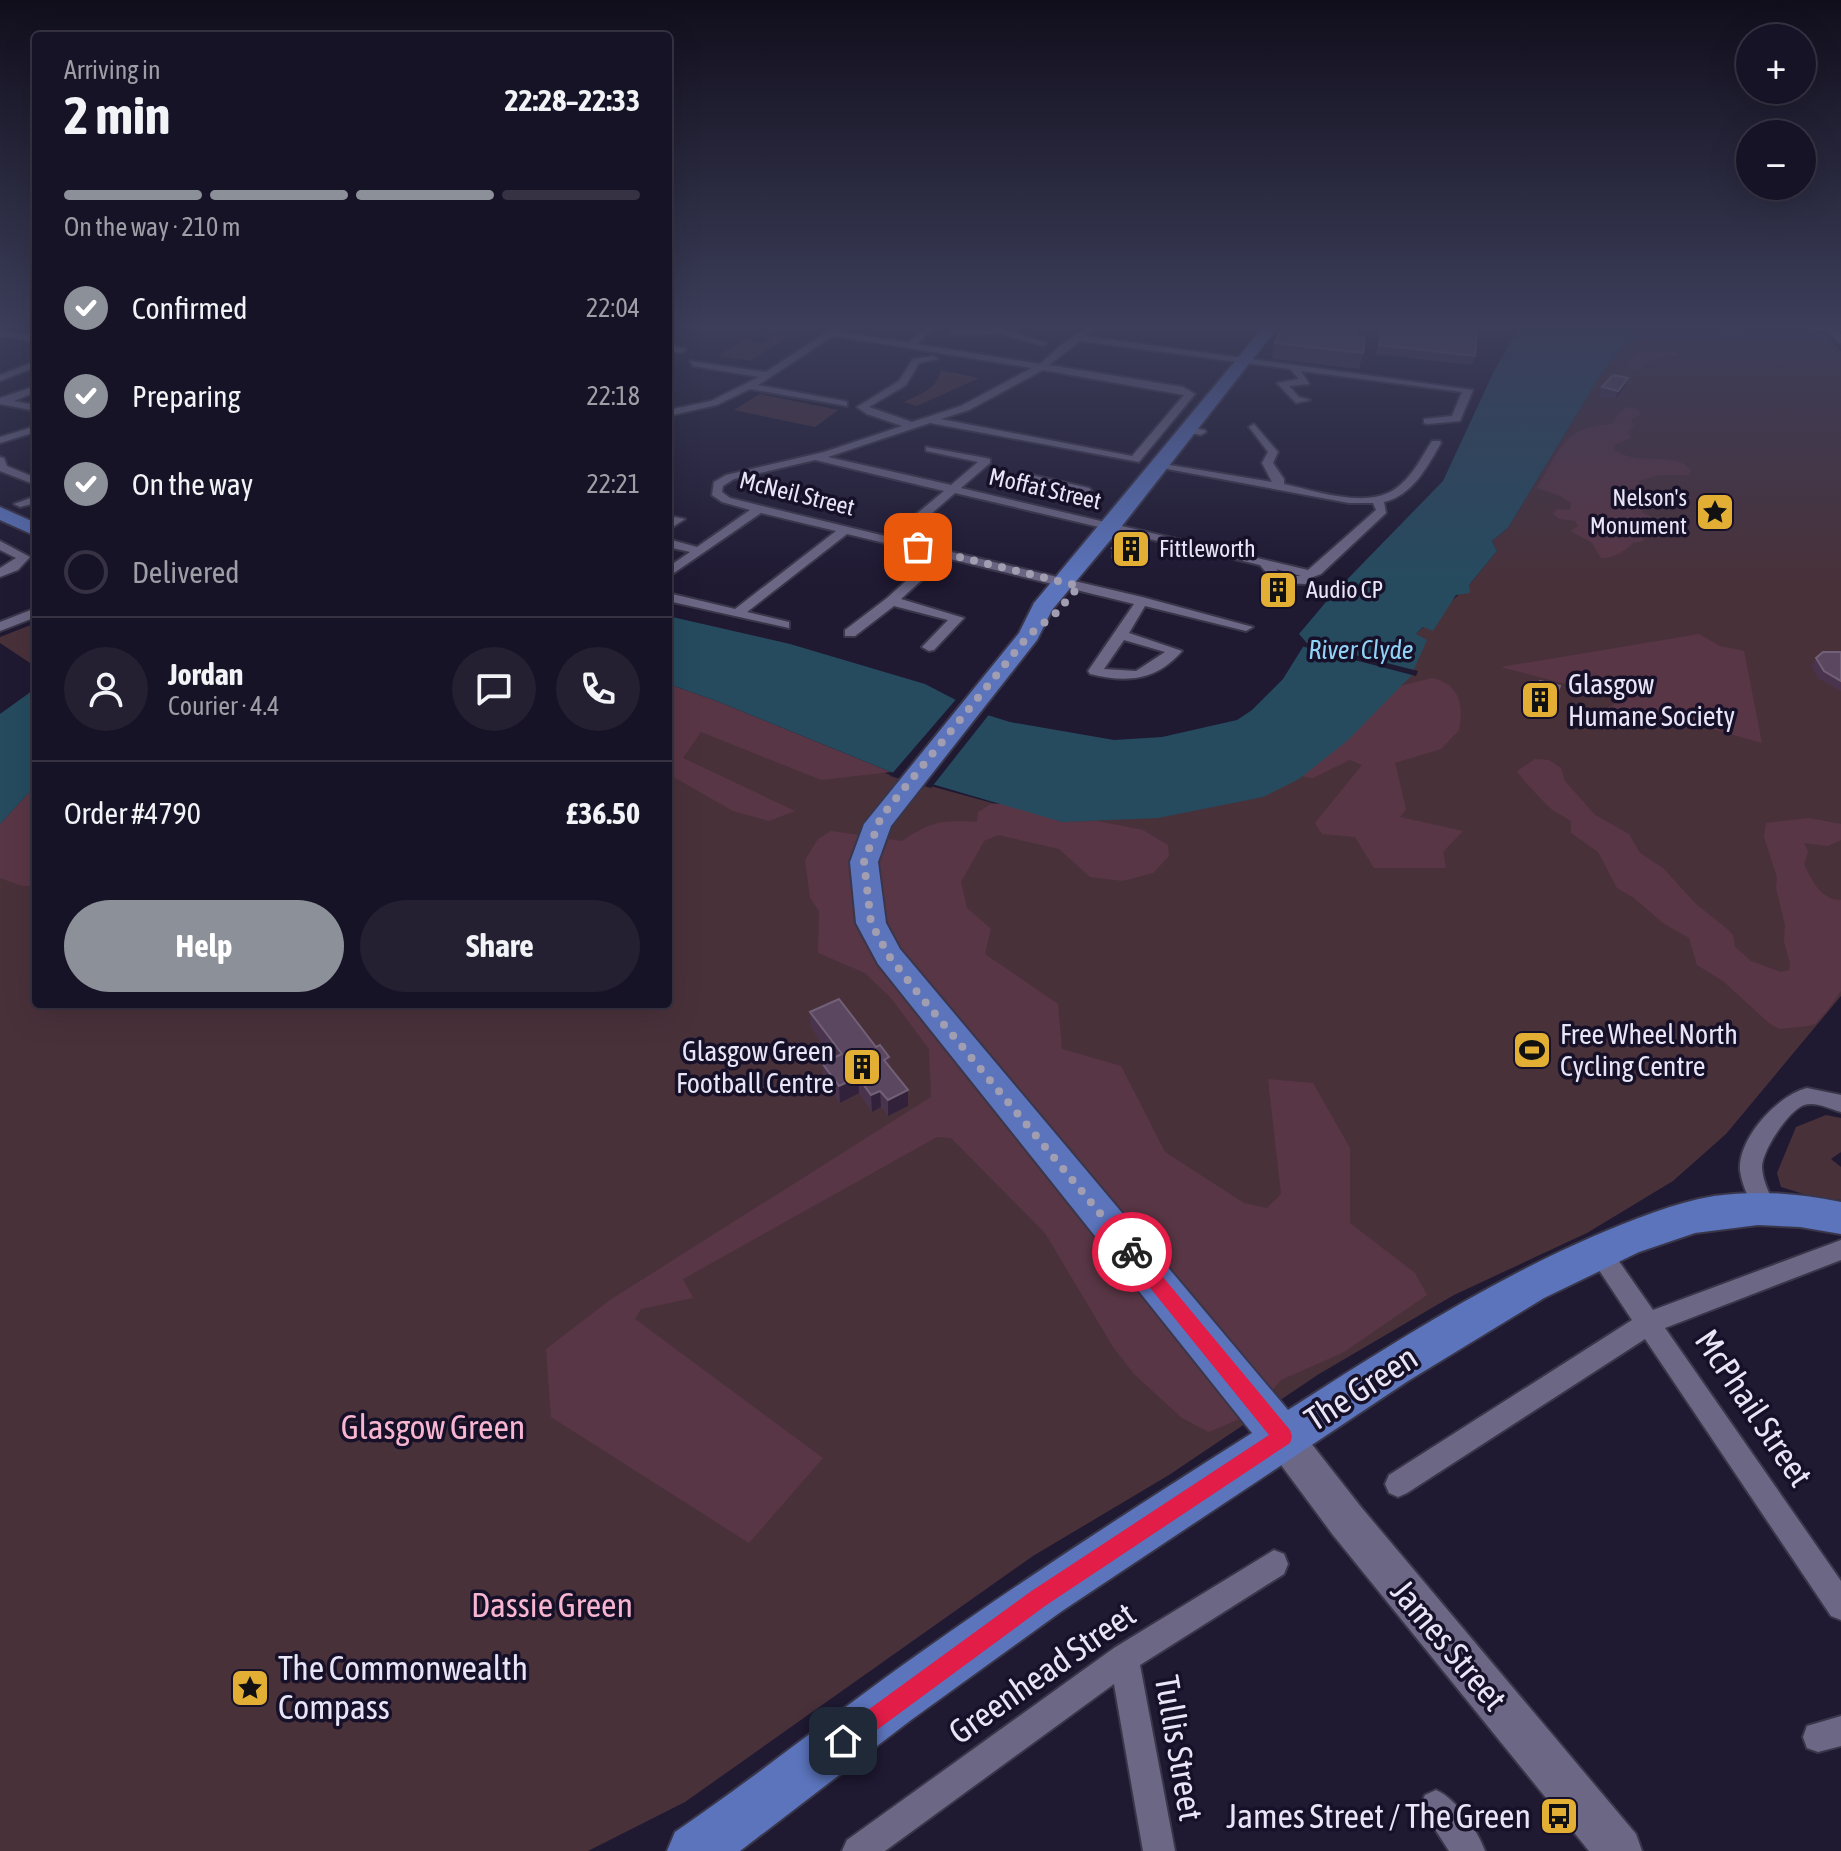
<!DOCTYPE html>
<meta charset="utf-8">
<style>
:root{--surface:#171326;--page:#242032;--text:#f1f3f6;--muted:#9e9ea7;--line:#363243;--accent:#8c9099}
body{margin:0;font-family:"Asap Condensed",sans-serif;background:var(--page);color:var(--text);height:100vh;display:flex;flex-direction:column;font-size:30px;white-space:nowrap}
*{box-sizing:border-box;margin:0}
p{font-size:26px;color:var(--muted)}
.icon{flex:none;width:44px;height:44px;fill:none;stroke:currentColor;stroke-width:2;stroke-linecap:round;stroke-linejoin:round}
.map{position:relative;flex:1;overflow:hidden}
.details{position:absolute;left:32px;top:32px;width:640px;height:976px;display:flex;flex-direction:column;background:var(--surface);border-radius:8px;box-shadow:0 8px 32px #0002,0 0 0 2px var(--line)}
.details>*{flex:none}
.fabs{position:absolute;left:1736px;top:24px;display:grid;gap:16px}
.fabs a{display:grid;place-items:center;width:80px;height:80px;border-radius:50%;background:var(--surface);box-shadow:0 8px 32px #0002,0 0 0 2px var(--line);font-size:40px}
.pin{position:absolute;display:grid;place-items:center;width:68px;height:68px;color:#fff;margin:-34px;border-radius:16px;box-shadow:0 4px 12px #0006}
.courier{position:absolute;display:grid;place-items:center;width:80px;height:80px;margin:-40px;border:6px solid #e11d48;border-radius:50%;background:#fff;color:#222;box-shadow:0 2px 10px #0007}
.headline em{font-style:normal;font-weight:700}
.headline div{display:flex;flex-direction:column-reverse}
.headline{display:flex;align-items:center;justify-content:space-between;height:136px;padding:0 32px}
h1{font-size:52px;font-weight:700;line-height:60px}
.bar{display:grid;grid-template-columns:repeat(4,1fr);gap:12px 8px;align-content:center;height:96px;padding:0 32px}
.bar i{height:10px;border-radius:6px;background:var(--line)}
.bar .on{background:var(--accent)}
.bar p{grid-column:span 4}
.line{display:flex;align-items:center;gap:20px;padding:0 32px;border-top:2px solid var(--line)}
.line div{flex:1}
.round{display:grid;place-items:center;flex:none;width:84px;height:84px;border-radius:42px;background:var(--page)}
ol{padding:0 32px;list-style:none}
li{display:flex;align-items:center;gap:24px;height:88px}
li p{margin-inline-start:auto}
li .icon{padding:8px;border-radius:50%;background:var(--accent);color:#fff;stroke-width:4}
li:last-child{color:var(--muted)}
li i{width:44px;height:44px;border:4px solid var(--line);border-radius:50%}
.cta{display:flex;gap:16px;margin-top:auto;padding:16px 32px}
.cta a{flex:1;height:92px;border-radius:48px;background:var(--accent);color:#fff;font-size:32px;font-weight:700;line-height:92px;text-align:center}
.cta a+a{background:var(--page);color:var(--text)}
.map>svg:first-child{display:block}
.green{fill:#49313a}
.forest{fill:#593645}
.water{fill:#264b5f}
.pier{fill:#1f1932}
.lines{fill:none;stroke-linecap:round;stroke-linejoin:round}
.street-casing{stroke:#3a364a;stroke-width:4}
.secondary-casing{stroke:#3a364a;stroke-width:4}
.primary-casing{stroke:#3a364a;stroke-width:4}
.street{fill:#6c6785;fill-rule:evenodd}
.secondary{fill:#6c6785;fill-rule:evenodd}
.primary{fill:#5b74bc;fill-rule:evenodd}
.wall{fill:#4a344d}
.shaded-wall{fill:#32213a}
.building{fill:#5b475f;stroke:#716077;stroke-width:2}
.route{fill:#e11d48}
.done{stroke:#a29eb1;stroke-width:8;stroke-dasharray:0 14.4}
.labels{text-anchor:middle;stroke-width:7;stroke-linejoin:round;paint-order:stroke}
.far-street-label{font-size:24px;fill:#e8e5f6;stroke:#161028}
.far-poi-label{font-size:24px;fill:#e8e5f6;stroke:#161028;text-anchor:start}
.far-water-label{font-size:26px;font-style:italic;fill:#91d2f7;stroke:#161028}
.poi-label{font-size:28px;fill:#e8e5f6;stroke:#161028;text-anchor:start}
.near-street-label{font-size:34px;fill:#e8e5f6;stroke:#161028}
.near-park-label{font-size:34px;fill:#f8b5cf;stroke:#161028}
.near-poi-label{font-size:34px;fill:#e8e5f6;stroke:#161028;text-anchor:start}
</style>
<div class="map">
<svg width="1841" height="1851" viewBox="0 0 1841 1851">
<rect width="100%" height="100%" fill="#1f1932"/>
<!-- green -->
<g class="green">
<polygon points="758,324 775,324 763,332 789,336 750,361 718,356 743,340 763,343 772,337 744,332"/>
<polygon points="1644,324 1737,324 1811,330 1825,334 1841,352 1841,996 1726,1134 1673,1181 1587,1233 1454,1295 1319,1374 1169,1475 1033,1556 685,1802 588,1851 0,1851 0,824 36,785 36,1004 668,1004 668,686 712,700 890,775 1062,822 1426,640 1415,635 1469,585 1497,551 1492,541 1508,528 1597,381 1623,345 1636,340"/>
<path d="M941 370 979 378 917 406 904 402C921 394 937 389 941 370Z"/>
<polygon points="760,394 838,410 815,427 734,410"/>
<polygon points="36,623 36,661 30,663 0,643 0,637"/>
<polygon points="1826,1115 1841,1118 1841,1152 1831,1159 1841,1167 1841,1200 1810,1196 1781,1187 1777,1173 1796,1127"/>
</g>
<!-- forest -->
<g class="forest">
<polygon points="1645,338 1664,340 1678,355 1654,359 1638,370 1628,369 1628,361 1642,349 1637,341"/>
<path d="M1628 407 1639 409 1640 415 1631 420 1634 425 1628 431 1631 438 1616 444 1614 450C1640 467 1674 450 1691 470L1688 475H1659L1639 481 1650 500 1642 512 1663 523 1658 531 1645 535 1643 541 1633 543C1627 551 1611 559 1601 558L1591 542 1570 531 1578 526 1575 521 1559 519 1553 513 1557 509 1570 510 1571 503 1560 496 1537 488C1560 451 1562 427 1611 424L1621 411Z"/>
<polygon points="1699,634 1720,646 1744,651 1762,743 1646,710 1601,730 1586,722 1622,699 1501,667"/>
<path d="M1432 678C1459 684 1464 703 1459 730L1441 749 1395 763 1406 809 1400 817 1463 831 1443 852 1446 868H1374L1355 837 1322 834 1315 823 1362 765 1350 760 1313 778 1300 776 1396 687Z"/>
<polygon points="668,684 714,700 891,772 821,780 701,732 683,758 795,811 769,821 733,811 668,774"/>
<path d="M1535 759 1549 760 1561 768 1565 781 1595 815 1629 834 1640 853 1663 868 1696 904 1726 928 1733 935 1735 947 1751 961 1781 972 1789 970 1790 963 1784 942 1785 925 1776 888 1777 877 1764 837 1766 823 1809 818 1841 824V840L1828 846 1804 843 1808 852 1804 864C1812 881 1821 900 1841 900V991L1827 1011 1815 1024 1808 1026 1780 1029 1770 1024 1723 981 1697 965 1689 938 1663 923 1634 898 1617 888 1598 852 1571 833V822C1566 816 1561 816 1554 811 1549 808 1519 776 1517 771Z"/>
<polygon points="36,785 36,886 22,886 0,878 0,824"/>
<path d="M1007 803 1062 822 1097 821 1143 830 1168 845 1169 856 1153 873 1123 881 1090 877 1059 849 998 835 984 841 961 882 967 908 991 929 985 954 1058 1004 1062 1049 1121 1066 1165 1152 1244 1203 1267 1208 1281 1194 1268 1079 1313 1083 1350 1148V1223L1415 1273 1427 1295 1344 1352 1281 1380 1251 1414 1209 1432 1182 1418 1134 1374 1113 1347 1045 1233 951 1138 937 1137 683 1279 693 1298 641 1309 635 1319 823 1458 749 1543 551 1417 546 1349 610 1300 931 1097 929 1049 891 998 865 973 818 953 819 911 810 898 805 860 818 839 831 831 902 841C932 821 942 820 977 822L978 812 991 804Z"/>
</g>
<!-- water -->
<g class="water">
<polygon points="1512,324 1644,324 1636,340 1623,345 1597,381 1508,528 1492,541 1497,551 1469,585 1470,593 1456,595 1433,631 1423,627 1416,634 1427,640 1411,676 1347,741 1299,779 1263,797 1158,818 1062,822 891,772 714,700 668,684 668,616 790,644 925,684 981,713 1010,722 1114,740 1162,737 1237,720 1252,710 1283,679 1306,642 1299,634 1331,596 1443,481 1494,371 1516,333"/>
<polygon points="36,688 36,785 0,824 0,714"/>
</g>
<!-- pier -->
<g class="pier">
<polygon points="1300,641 1418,671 1416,676 1301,646"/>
<polygon points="958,697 991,712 931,788 890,776"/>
</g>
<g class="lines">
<!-- street casing -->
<g class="street-casing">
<g id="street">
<polygon points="774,324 784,324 776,330 770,330"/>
<path d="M930 324H939L917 344 1040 364C1058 349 1080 324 1104 324L1085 336 1473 390 1460 421 1428 424 1424 423V419L1452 416 1462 392 1301 371 1309 384 1289 386 1299 397 1310 400 1296 403 1277 383 1299 379 1290 369 1080 341 1049 365 1183 387 1195 394 1139 462 930 423 828 457 951 485 978 462 926 451V447L986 458 990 459V463L961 488 1308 570 1376 510 1373 503H1349L1162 468 1158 467V463L1272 482 1262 463 1268 452 1249 427 1254 424 1278 452 1273 463 1284 479V484C1317 491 1370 511 1399 486 1414 474 1422 456 1432 441H1440L1441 443C1427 467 1413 495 1384 502L1386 513 1321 574 1313 577 1308 584 1275 583 1260 565 955 493 901 540 1142 597 1253 627 1246 631 1145 606 1129 633 1182 651C1156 681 1127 683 1090 674L1088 671 1134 604 946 558 901 599 964 618 934 650 929 651 922 647 948 620 894 606 855 636H845V630L887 598 935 555 847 534 747 612 789 622V628L668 601V593L735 609 836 531 761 513 668 577V567L690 552 668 547V539L697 547 750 510 722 502 712 495 714 482 726 475 824 452 902 426 867 414 857 407 899 381 913 359 933 356 938 359 919 363 906 385 869 407 912 422 961 406 1032 368 833 336 758 385 844 401 847 402V406L750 389 717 405 668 416V410L711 401 759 377 693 366 690 361 766 372 836 326 843 328 839 332 908 342ZM1043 370 1184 395 1132 456 941 419 969 410ZM815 460 944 491 889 537 762 506 730 498 722 492 723 486 734 479ZM1276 569 1301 576H1283ZM1124 640 1165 652 1136 671 1104 669Z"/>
<polygon points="1828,324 1841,335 1841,343 1820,325"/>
<polygon points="1000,328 1047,343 1043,346 1000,334 953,335 949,332 953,329"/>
<polygon points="0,330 36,336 36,342 0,336"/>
<polygon points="668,345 684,348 686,350 681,353 668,351"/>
<polygon points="36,361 36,367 0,381 0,375"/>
<polygon points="36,386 36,392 14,401 36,405 36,411 0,404 0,398"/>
<polygon points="36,426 36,432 0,443 0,437"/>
<polygon points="1189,427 1205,430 1206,432 1201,435 1185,432 1185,428"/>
<polygon points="0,457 4,458 7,466 36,478 36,485 0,471"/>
<polygon points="1028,474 1089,488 1091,490 1085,493 1024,479 1023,477"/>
<polygon points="36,496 36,503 20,507 14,504"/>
<polygon points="675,517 685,519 668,530 668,521"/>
<polygon points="0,541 30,557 18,570 0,577 0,568 16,558 0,550"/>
<polygon points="36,608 36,617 0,631 0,622"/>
<path d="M1807 1088 1841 1095V1112C1830 1109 1816 1101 1804 1105 1788 1111 1761 1152 1762 1168 1763 1183 1771 1196 1777 1210L1774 1217 1766 1220 1758 1217C1751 1202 1742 1187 1740 1170 1738 1138 1778 1095 1807 1088Z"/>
<polygon points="1841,1240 1841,1260 1665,1328 1841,1581 1841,1620 1831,1616 1645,1339 1407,1493 1398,1497 1389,1493 1385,1484 1389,1475 1632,1320 1593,1261 1589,1254 1593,1247 1601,1244 1609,1247 1653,1310"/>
<polygon points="1274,1550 1284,1554 1288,1564 1284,1574 1140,1665 1175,1851 1143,1851 1114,1684 885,1851 842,1851 847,1840 1114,1648"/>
<polygon points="1841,1716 1841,1746 1818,1752 1807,1748 1803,1737 1807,1726"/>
<path d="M1436 1790C1457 1799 1477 1830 1485 1851H1449L1420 1806 1425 1795Z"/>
</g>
</g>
<!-- secondary casing -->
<g class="secondary-casing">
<polygon id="secondary" points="1283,1418 1296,1424 1361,1507 1636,1834 1642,1851 1589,1851 1333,1535 1270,1450 1264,1437 1270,1424"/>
</g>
<!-- primary casing -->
<g class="primary-casing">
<g id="primary">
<path d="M1266 324H1280L1118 531 1052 610 1037 640 891 826 878 862 886 923 900 949 1288 1410C1387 1347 1486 1283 1594 1236 1632 1220 1673 1203 1714 1196 1757 1190 1799 1193 1841 1202V1234L1800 1227 1758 1225 1695 1233 1639 1252 1544 1298 1408 1381 1062 1611 911 1720 740 1851H667L675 1832C760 1774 840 1709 924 1650 1031 1574 1142 1503 1252 1433L878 964 856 923 850 862 864 824 1019 633 1034 603Z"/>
<polygon points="1793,324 1841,324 1841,331 1800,328"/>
<polygon points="0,507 36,523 36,536 0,520"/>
</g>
</g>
<!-- street -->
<use href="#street" class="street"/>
<!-- secondary -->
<use href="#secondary" class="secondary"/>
<!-- primary -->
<use href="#primary" class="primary"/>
</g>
<!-- wall -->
<g class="wall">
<polygon points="1384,324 1468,327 1475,356 1472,365 1376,354"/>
<polygon points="1716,324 1745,324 1739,337 1721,336"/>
<polygon points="1354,336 1363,353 1359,369 1272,359 1275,343"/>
<polygon points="1602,387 1625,387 1615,399 1598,396"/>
<polygon points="947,522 947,532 933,544 914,540 914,530"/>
<polygon points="1150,535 1148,545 1134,563 1111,558 1112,548"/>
<polygon points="1841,652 1841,691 1819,679 1811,666 1816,658"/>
<polygon points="1540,681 1560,686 1551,708 1531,703"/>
<polygon points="810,1012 876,1047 889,1057 890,1067 908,1090 908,1106 888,1116 881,1107 872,1112 859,1093 840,1103 824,1080 822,1063 833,1058 811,1028"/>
</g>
<!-- shaded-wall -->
<g class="shaded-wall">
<polygon points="1628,378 1625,387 1615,399 1618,391"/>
<polygon points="947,522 947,532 933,544 933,535"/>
<polygon points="1150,535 1148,545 1134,563 1135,553"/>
<polygon points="858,1077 859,1093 840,1103 839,1086"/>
<polygon points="908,1090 908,1106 888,1116 888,1100"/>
<polygon points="880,1091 881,1107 872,1112 871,1095"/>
</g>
<!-- building -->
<g class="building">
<polygon points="1283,324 1357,324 1354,336 1365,337 1363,353 1275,343"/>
<polygon points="1384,324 1468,324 1468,327 1477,328 1475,356 1379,345"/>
<polygon points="1613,375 1628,378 1618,391 1602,387"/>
<polygon points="929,518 947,522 933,535 914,530"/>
<polygon points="1127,530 1150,535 1135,553 1112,548"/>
<polygon points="1823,652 1841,652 1841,681 1824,671 1816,658"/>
<polygon points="1540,681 1560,686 1555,698 1535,692"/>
<polygon points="839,999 876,1047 880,1045 889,1057 884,1060 908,1090 888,1100 880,1091 871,1095 858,1077 839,1086 822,1063 842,1054 810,1012"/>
</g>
<!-- sky -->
<linearGradient id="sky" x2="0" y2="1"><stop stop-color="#110e1c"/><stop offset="0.56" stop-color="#3c3e5a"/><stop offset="1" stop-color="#3c3e5a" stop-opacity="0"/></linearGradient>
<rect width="1841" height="583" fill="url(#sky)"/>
<!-- route -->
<polygon class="route" points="1132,1245 1138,1247 1290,1430 1292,1437 1290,1443 1045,1606 851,1749 843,1753 835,1749 832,1741 835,1734 1030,1592 1269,1435 1126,1258 1124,1252 1126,1247"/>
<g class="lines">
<!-- done -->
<polyline class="done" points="918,547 1079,586 1056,613 1029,635 881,817 864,862 871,923 889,956 917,992 1132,1252"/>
</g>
<!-- icons -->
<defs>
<g id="sight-square" transform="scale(2)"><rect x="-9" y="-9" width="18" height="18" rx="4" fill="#e2ae34" stroke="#161028"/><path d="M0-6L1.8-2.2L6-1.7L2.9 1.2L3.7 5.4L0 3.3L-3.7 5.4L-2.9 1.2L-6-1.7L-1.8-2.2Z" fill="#111"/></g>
<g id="building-square" transform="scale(2)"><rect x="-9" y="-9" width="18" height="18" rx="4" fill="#e2ae34" stroke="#161028"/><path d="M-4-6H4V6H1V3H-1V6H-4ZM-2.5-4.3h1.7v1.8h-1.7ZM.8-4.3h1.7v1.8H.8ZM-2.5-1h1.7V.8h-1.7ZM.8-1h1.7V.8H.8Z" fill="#111"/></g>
<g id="stadium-square" transform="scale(2)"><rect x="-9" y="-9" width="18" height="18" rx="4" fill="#e2ae34" stroke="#161028"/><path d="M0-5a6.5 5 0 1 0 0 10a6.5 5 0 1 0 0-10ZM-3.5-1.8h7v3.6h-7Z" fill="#111"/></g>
<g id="bus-square" transform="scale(2)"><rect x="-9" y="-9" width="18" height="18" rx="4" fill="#e2ae34" stroke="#161028"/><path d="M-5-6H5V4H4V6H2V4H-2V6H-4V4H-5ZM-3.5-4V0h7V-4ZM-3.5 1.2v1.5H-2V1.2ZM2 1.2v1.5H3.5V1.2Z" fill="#111"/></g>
</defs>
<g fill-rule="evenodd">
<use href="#sight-square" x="1715" y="512"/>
<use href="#building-square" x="1131" y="549"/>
<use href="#building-square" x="1278" y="590"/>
<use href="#building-square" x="1540" y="700"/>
<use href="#stadium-square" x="1532" y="1050"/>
<use href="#building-square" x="862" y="1067"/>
<use href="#sight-square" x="250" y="1688"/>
<use href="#bus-square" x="1559" y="1816"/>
</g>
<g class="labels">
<!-- far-street labels -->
<g class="far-street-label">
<text transform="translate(1045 489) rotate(13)" y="8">Moffat Street</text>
<text transform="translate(797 494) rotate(14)" y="8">McNeil Street</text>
</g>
<!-- far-poi labels -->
<g class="far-poi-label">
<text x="1687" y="506" text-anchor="end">Nelson's<tspan x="1687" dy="28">Monument</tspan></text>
<text x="1159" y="557">Fittleworth</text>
<text x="1306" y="598">Audio CP</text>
</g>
<!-- far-water labels -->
<g class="far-water-label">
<text x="1361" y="659">River Clyde</text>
</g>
<!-- poi labels -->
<g class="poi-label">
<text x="1568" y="694">Glasgow<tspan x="1568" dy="32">Humane Society</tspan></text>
<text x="1560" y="1044">Free Wheel North<tspan x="1560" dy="32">Cycling Centre</tspan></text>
<text x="834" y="1061" text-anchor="end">Glasgow Green<tspan x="834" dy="32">Football Centre</tspan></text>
</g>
<!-- near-street labels -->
<g class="near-street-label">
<text transform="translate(1361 1388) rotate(-33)" y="12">The Green</text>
<text transform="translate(1754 1408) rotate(56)" y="12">McPhail Street</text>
<text transform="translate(1449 1645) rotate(50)" y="12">James Street</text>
<text transform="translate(1042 1673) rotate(-35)" y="12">Greenhead Street</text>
<text transform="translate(1179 1748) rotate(80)" y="12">Tullis Street</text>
</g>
<!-- near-park labels -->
<g class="near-park-label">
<text x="433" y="1439">Glasgow Green</text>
<text x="552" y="1617">Dassie Green</text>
</g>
<!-- near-poi labels -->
<g class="near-poi-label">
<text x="278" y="1680">The Commonwealth<tspan x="278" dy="39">Compass</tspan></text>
<text x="1531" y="1828" text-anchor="end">James Street / The Green</text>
</g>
</g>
</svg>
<div class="fabs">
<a>+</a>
<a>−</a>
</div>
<div class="pin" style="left:918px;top:547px;background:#ea580c"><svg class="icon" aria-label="bag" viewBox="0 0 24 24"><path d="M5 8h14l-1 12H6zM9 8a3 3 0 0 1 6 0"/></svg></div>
<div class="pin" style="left:843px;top:1741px;background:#1f2937"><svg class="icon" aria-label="home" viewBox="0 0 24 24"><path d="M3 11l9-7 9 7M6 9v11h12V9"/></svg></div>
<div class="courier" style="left:1132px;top:1252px"><svg class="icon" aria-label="bike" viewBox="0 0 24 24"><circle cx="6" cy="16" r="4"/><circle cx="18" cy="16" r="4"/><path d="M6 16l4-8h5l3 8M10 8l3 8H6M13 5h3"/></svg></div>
<section class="details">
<div class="headline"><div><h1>2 min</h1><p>Arriving in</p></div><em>22:28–22:33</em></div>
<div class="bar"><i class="on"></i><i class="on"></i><i class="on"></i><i></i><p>On the way · 210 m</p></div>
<ol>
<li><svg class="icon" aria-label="check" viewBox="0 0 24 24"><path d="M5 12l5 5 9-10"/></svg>Confirmed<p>22:04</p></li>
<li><svg class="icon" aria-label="check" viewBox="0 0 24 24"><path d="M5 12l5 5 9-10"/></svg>Preparing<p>22:18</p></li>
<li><svg class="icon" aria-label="check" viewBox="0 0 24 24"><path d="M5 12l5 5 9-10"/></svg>On the way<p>22:21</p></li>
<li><i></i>Delivered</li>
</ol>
<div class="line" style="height:144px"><a class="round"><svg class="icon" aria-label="person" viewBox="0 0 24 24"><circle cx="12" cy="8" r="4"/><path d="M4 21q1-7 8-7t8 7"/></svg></a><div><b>Jordan</b><p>Courier · 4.4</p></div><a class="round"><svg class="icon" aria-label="chat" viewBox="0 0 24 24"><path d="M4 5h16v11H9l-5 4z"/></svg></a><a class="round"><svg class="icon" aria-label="phone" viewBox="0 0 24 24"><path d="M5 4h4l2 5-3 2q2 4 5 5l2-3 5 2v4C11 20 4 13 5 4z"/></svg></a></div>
<div class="line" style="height:104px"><div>Order #4790</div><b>£36.50</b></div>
<div class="cta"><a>Help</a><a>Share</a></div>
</section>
</div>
